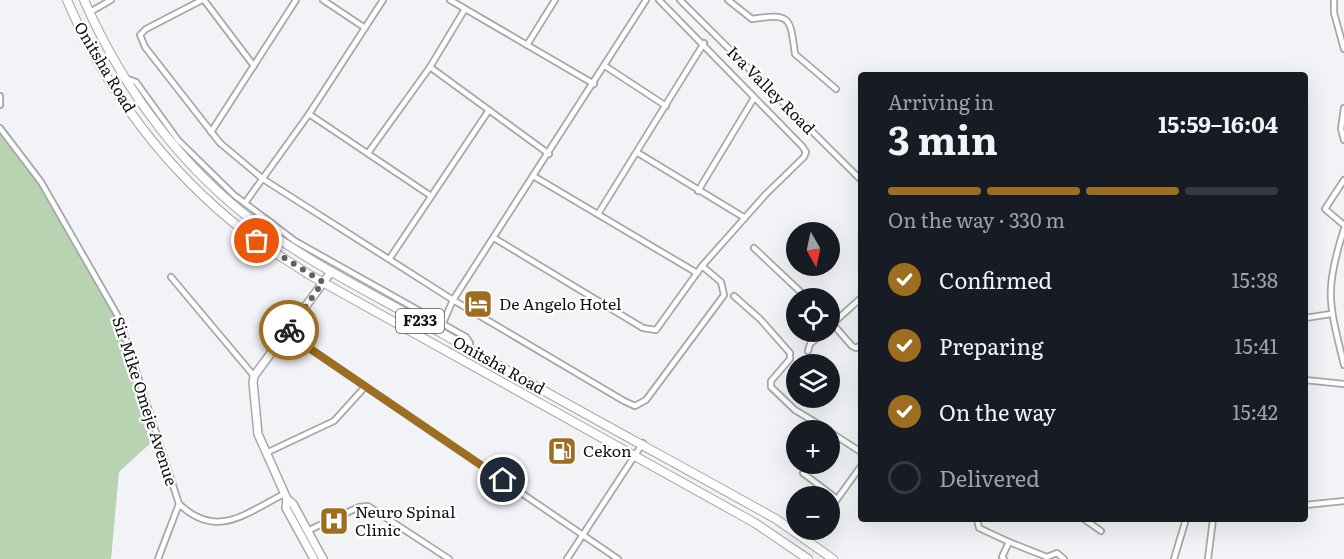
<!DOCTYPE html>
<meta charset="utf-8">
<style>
:root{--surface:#171b24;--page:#20242c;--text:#f1f3f6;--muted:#9ea1a6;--line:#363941;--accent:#9d6d20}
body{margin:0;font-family:Literata,serif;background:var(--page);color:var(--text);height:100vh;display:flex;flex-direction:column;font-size:22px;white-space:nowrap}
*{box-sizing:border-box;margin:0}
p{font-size:20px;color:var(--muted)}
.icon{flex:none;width:33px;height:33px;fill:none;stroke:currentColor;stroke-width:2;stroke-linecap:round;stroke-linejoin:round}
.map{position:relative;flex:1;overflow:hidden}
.sheet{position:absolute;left:858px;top:72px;width:450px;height:450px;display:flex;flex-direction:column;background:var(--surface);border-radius:6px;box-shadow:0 6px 24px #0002}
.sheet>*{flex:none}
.needle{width:39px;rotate:171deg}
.fabs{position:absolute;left:786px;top:222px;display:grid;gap:12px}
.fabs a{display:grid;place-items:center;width:54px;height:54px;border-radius:50%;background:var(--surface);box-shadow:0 6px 24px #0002;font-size:30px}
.pin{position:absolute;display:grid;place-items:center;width:51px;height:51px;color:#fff;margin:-26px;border:3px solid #fff;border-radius:50%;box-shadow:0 2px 6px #0007}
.courier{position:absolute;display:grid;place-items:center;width:60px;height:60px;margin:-30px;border:4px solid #9d6d20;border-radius:50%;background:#fff;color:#222;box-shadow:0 2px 8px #0007}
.headline em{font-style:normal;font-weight:700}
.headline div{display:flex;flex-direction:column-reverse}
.headline{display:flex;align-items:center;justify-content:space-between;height:102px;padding:0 30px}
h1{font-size:39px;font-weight:700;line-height:45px}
.bar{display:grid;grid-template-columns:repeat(4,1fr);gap:9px 6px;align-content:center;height:72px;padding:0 30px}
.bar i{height:8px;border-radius:4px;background:var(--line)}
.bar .selected{background:var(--accent)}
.bar p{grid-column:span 4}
ol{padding:0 30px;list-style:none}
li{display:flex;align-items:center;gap:18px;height:66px}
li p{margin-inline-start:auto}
li .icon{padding:6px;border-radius:50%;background:var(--accent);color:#fff;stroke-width:4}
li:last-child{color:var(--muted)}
li i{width:33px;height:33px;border:3px solid var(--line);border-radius:50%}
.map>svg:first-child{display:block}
.green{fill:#b8d3b1}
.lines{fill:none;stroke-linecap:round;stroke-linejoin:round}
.minor-casing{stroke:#a5a7a9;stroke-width:8}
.secondary-casing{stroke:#a5a7a9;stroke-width:10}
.primary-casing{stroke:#a5a7a9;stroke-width:10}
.minor{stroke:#fff;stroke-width:4.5}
.secondary{stroke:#fff;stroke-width:7}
.primary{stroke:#fff;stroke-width:8}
.done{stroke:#5f5f61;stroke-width:6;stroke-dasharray:0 10.8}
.route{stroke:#9d6d20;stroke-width:8}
.labels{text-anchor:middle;stroke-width:4.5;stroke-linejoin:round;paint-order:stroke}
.shield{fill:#fff;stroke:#585858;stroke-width:1.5}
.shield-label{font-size:15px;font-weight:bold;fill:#101011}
.street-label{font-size:16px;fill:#101011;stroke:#fff}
.poi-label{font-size:16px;fill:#101011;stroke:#fff;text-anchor:start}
</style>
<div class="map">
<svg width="1344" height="559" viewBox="0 0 1344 559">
<rect width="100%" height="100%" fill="#f1f3f6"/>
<!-- green -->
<polygon class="green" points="0,130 41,182 115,309 157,437 119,472 111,559 0,559"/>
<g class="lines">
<!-- minor casing -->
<g class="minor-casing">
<g id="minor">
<polyline points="202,0 146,29 140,35 145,47 220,143 263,179 453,300 624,401 635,406 646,400 724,295 721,282 702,266"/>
<polyline points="204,0 254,66"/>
<polyline points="323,0 365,28"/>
<polyline points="450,0 594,84"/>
<polyline points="680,0 861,180"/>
<path d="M728 0 752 19C791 13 790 17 795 54L836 89"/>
<polyline points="1334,0 1334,13 1344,49"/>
<polyline points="90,12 111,0"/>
<polyline points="527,45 555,0"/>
<polyline points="605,66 666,106"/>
<polyline points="430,67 549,154"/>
<polyline points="125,78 136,82 178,140 234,195 262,216 295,241 466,337 470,343 467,348"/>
<polyline points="0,96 0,105"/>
<polyline points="1344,108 1341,129 1344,140"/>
<polyline points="309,114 431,196"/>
<polyline points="0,128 41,182 119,318 179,504 158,559"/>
<polyline points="211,132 296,0"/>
<polyline points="368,153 430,67 465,9"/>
<polyline points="638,153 745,218"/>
<polyline points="535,177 697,273"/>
<polyline points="1344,180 1325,209 1344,225"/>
<polyline points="698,191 754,98"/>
<polyline points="245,203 309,114 383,0"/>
<polyline points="598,214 704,43"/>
<path d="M1344 229C1324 291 1329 303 1344 365"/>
<polyline points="494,238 643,328 656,330 702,266 766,194 804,157 806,152 802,146 659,0"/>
<polyline points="754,248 807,298"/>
<polyline points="390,258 489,110"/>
<polyline points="171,277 254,376"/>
<polyline points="734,296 760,319 790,353 790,359 771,381 771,387 795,410 828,430"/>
<polyline points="1305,318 1331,314"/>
<polyline points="830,321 852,346 856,348 861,345"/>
<polyline points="443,323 453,300 646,0"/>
<polyline points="830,326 861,298"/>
<polyline points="287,333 618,559"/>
<polyline points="808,351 810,344 824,332"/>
<polyline points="1305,380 1344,384"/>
<polyline points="830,432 861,452"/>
<polyline points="266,453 334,421 364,388"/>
<polyline points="803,473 837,499"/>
<path d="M179 504C217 540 246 513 284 494"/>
<polyline points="1305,505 1344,501"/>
<polyline points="830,509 861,466"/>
<polyline points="977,519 979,528 1009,542 1002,557 1004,559"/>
<polyline points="1084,519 1101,531"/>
<polyline points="307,531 359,507 368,506 449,559"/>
<polyline points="807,540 815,530"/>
<polyline points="1009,542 1047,557 1057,553 1064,559"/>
<polyline points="567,559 643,443"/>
<polyline points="1174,559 1186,519"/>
<polyline points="1208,559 1213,519"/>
</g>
</g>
<!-- secondary casing -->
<g class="secondary-casing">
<g id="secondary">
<polyline points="287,499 293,504 323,559"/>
<polyline points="314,559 286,508 287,499 258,434 253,382 254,376 331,272"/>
</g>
</g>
<!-- primary casing -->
<g class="primary-casing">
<g id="primary">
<path d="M67 0C105 89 167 171 244 231 264 247 287 260 308 274L755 523 808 559"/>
<path d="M84 0C123 89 184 172 264 229 320 269 383 299 443 334 553 397 665 457 776 519L833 559"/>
</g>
</g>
<!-- minor -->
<use href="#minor" class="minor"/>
<!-- secondary -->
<use href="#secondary" class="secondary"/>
<!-- primary -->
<use href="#primary" class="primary"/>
</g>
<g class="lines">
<!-- done -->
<polyline class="done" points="257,241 323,282 289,330"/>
<!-- route -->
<polyline class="route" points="289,330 287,333 503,480"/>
</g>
<!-- icons -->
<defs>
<g id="hotel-square" transform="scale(1.5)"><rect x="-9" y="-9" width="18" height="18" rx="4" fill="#9d6d20" stroke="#fff"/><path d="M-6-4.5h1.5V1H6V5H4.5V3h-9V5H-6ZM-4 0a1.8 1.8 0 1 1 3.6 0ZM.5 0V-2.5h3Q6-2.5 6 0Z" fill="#fff"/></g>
<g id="fuel-square" transform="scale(1.5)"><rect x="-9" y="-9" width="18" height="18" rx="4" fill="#9d6d20" stroke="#fff"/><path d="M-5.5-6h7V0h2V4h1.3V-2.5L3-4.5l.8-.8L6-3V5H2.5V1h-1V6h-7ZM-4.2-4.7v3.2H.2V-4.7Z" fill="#fff"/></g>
<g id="hospital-square" transform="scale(1.5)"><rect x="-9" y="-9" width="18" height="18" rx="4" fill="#9d6d20" stroke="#fff"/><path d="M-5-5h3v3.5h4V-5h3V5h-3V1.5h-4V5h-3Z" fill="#fff"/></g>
</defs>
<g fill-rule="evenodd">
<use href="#hotel-square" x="478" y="304"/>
<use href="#fuel-square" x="562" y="451"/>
<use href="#hospital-square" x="334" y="521"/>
</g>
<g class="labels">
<!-- shield labels -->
<rect class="shield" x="396" y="309" width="48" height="24" rx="4.5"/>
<g class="shield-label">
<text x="420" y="326">F233</text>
</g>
<!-- street labels -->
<g class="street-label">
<text transform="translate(105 67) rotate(59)" y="6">Onitsha Road</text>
<text transform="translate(771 90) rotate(45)" y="6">Iva Valley Road</text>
<text transform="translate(499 365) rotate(29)" y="6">Onitsha Road</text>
<text transform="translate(145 401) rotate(72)" y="6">Sir Mike Omeje Avenue</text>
</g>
<!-- poi labels -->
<g class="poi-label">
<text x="499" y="310">De Angelo Hotel</text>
<text x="583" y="457">Cekon</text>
<text x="355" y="518">Neuro Spinal<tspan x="355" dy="18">Clinic</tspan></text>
</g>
</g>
</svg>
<div class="fabs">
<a><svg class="needle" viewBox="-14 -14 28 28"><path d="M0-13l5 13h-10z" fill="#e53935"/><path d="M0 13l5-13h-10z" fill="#9ea1a6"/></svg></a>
<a><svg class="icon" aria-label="locate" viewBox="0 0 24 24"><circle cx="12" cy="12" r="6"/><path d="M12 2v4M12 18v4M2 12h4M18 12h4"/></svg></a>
<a><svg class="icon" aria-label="layers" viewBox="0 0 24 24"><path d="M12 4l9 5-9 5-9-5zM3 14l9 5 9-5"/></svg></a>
<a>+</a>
<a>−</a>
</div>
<div class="pin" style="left:257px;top:241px;background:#ea580c"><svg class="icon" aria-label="bag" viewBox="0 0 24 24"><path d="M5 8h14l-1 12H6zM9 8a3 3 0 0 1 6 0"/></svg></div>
<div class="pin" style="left:503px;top:480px;background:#1f2937"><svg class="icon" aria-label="home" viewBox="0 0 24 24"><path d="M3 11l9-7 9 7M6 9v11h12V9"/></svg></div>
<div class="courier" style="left:289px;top:330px"><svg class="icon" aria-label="bike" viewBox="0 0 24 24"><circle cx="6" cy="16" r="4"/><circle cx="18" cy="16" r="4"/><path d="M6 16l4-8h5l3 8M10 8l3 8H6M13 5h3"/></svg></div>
<section class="sheet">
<div class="headline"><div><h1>3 min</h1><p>Arriving in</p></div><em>15:59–16:04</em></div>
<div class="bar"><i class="selected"></i><i class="selected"></i><i class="selected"></i><i></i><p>On the way · 330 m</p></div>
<ol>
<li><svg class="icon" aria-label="check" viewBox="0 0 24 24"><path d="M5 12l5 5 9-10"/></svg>Confirmed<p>15:38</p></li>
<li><svg class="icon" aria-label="check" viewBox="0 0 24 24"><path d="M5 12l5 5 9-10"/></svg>Preparing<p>15:41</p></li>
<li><svg class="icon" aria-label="check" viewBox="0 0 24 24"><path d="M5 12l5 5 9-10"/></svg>On the way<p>15:42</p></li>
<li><i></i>Delivered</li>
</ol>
</section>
</div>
